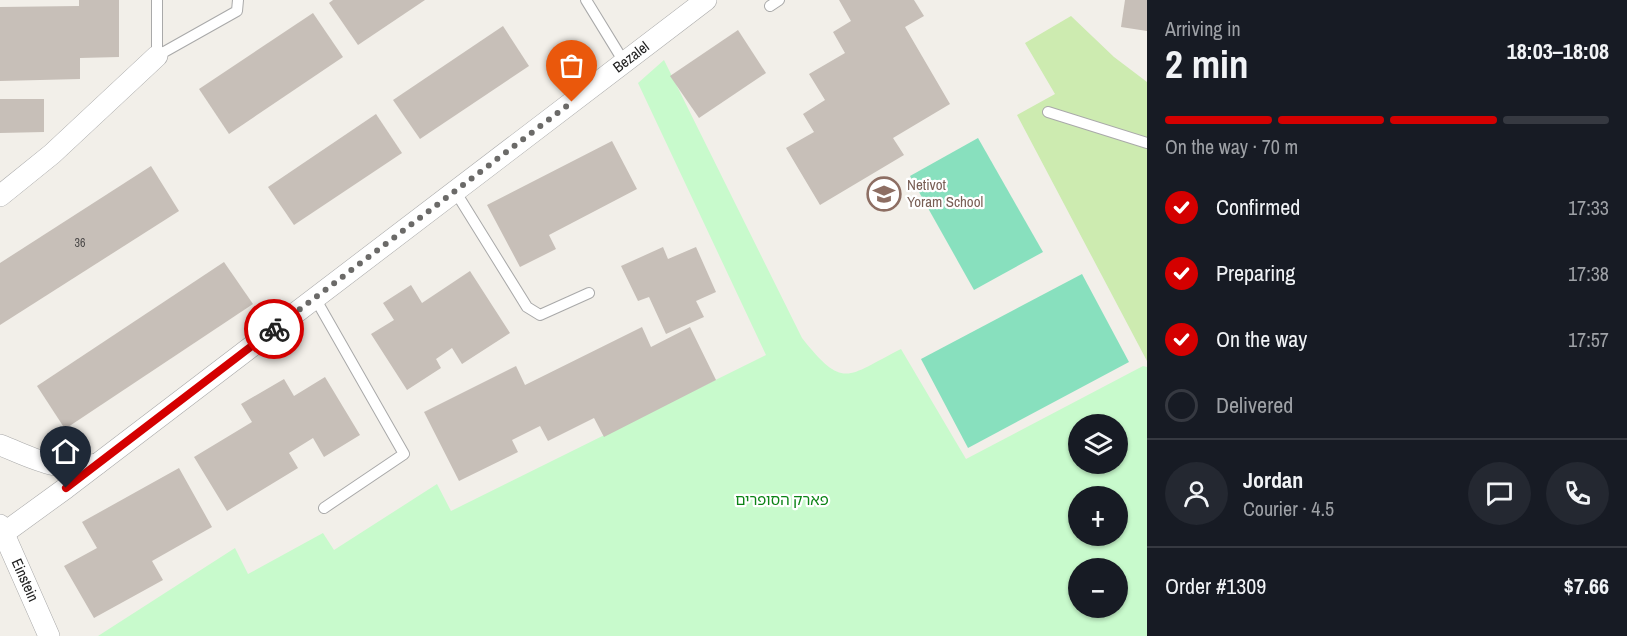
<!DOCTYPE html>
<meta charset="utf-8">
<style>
:root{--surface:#171b24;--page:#242831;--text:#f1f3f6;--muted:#9ea1a6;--line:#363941;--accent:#d40000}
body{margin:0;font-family:"Archivo Narrow","Noto Sans Hebrew",sans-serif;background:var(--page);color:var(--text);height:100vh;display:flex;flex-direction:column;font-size:22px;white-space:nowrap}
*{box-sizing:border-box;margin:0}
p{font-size:20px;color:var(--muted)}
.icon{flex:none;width:33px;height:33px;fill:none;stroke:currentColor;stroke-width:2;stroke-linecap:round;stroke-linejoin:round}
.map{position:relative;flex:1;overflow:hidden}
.panel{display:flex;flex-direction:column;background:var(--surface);width:480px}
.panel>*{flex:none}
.controls{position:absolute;left:1068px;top:414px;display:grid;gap:12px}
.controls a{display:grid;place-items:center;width:60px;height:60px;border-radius:50%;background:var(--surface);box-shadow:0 2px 4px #0004;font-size:30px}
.pin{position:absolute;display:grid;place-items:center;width:51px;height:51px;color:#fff;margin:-62px -26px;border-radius:50% 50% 50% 0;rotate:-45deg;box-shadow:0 0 6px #0007}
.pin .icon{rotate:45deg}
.courier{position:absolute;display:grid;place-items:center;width:60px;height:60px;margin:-30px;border:4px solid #d40000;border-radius:50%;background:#fff;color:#222;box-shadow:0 2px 8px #0007}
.overview em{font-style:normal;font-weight:700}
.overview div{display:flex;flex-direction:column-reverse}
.overview{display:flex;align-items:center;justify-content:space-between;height:102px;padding:0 18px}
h1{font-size:39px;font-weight:700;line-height:45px}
.bar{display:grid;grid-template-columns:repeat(4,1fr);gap:9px 6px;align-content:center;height:72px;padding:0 18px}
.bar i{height:8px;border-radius:4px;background:var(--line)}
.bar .active{background:var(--accent)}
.bar p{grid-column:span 4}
.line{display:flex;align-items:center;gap:15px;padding:0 18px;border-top:2px solid var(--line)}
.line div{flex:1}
.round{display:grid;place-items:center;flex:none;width:63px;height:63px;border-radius:32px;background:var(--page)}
ol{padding:0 18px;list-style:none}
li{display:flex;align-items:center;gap:18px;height:66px}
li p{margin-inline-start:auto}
li .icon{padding:6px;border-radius:50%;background:var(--accent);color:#fff;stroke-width:4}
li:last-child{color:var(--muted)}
li i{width:33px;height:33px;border:3px solid var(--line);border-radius:50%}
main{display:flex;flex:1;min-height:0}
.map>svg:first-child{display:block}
.grass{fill:#cdebb0}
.park{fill:#c8facc;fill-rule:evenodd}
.pitch{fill:#88e0be}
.building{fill:#c7bfb8}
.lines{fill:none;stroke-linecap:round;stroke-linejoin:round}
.service-casing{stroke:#a9a9a9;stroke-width:12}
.minor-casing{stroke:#a9a9a9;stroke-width:22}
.service{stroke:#fff;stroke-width:10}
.minor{stroke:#fff;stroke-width:21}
.done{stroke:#6b6a68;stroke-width:6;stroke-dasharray:0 10.8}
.route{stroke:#d40000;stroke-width:8}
.labels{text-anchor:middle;stroke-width:4.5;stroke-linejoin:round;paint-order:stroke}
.number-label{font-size:12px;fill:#4b4948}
.street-label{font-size:15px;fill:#222;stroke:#fff}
.education-label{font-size:15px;fill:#785e54;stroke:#fff;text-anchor:start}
.park-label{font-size:15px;fill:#0c8416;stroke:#fff}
</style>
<main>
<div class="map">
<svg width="1147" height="636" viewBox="0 0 1147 636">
<rect width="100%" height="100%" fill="#f2efe9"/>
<!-- grass -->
<polygon class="grass" points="1071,16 1114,57 1147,82 1147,361 1017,115 1055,94 1025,43"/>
<!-- park -->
<path class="park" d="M664 60 802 338C844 391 847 376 901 349L966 459 1143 366 1147 367V636H98L235 548 248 574 323 533 334 550 437 484 451 511 766 355 638 83ZM1078 424H1118V464H1078ZM1078 496H1118V536H1078ZM1078 568H1118V608H1078Z"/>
<!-- pitch -->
<g class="pitch">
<polygon points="978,138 1043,252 974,290 910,176"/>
<polygon points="1082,274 1129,362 968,448 921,359"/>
</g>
<!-- building -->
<g class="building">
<polygon points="79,0 119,0 119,57 80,58 80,79 0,81 0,7 79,6"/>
<polygon points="333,0 425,0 358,45 329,3"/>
<polygon points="839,0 914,0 924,16 905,27 950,104 893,138 904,155 820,205 786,148 814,132 803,114 825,100 809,74 845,53 833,32 851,21"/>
<polygon points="1125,0 1147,0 1147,31 1121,27"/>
<polygon points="313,13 343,57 229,134 199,89"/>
<polygon points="503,26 529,66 420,139 393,100"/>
<polygon points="738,30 766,73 699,118 670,76"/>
<polygon points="0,99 44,99 44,132 0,133"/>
<polygon points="376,114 402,153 294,225 268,187"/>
<polygon points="612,141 637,189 549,235 556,249 520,267 487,205"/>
<polygon points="151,166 179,211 0,325 0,263"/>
<polygon points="663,247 668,259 696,247 716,292 696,301 704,317 666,334 649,297 638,301 621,266"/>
<polygon points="224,262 253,304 65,429 37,386"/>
<polygon points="470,271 510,333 462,364 452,348 436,359 441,368 407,390 371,334 394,320 383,303 411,285 422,303"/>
<polygon points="642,327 651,347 690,327 716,380 604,437 594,418 548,441 540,426 512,440 518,452 459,481 424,412 516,366 525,385"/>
<polygon points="325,377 360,435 324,457 313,438 289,453 298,468 227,511 194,457 252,422 241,404 284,379 294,396"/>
<polygon points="179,468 212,527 152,561 163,580 94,618 64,566 97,548 82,522"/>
</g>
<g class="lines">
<!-- service casing -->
<g class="service-casing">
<g id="service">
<polyline points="157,0 157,56 237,11 238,0"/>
<polyline points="586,0 624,62"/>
<polyline points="770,6 779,0"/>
<polyline points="1048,112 1147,143"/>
<polyline points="455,191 527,307 540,315 589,293"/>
<polyline points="315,298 404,454 324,508"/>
</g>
</g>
<!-- minor casing -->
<g class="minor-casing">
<g id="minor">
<polyline points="0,196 52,154 157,56"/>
<path d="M0 445C38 460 55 472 97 464"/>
<polyline points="0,525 49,636"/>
<polyline points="4,533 66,488 706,0"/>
</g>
</g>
<!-- service -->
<use href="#service" class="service"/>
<!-- minor -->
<use href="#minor" class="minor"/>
</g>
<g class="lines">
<!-- done -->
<polyline class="done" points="274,329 572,102"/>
<!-- route -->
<polyline class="route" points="66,488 274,329"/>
</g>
<!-- icons -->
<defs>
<g id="school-ring" transform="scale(1.725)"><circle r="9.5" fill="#fff" stroke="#8d6e63" stroke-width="1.5"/><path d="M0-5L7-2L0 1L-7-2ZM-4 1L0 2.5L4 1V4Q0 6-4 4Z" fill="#8d6e63"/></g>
</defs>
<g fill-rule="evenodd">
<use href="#school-ring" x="884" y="194"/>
</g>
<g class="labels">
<!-- number labels -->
<g class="number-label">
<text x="80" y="247">36</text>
</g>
<!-- street labels -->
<g class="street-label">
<text transform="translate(631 57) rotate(-37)" y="5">Bezalel</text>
<text transform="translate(25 580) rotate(66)" y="5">Einstein</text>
</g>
<!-- education labels -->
<g class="education-label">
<text x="907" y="190">Netivot<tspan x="907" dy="17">Yoram School</tspan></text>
</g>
<!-- park labels -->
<g class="park-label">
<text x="782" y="505">פארק הסופרים</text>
</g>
</g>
</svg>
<div class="controls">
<a><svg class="icon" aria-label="layers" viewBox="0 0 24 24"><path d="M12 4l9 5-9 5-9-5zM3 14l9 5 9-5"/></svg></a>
<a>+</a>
<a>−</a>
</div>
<div class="pin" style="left:572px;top:102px;background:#ea580c"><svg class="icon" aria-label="bag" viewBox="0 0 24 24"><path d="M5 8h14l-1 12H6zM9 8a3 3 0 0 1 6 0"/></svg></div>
<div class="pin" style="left:66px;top:488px;background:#1f2937"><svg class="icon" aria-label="home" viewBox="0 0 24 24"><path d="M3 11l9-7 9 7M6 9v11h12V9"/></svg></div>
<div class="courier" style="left:274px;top:329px"><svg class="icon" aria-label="bike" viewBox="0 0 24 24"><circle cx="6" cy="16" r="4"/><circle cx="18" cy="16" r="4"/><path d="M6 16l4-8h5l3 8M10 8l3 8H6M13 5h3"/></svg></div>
</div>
<section class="panel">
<div class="overview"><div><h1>2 min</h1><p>Arriving in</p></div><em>18:03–18:08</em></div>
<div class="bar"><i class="active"></i><i class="active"></i><i class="active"></i><i></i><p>On the way · 70 m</p></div>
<ol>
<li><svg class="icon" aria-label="check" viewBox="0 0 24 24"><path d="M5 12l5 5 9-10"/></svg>Confirmed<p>17:33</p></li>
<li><svg class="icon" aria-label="check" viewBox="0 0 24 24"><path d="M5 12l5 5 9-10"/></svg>Preparing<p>17:38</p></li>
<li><svg class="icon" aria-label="check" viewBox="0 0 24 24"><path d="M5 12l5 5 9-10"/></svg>On the way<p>17:57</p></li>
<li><i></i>Delivered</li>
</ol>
<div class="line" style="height:108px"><a class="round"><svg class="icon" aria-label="person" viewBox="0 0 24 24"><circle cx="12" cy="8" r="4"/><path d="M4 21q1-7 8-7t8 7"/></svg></a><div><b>Jordan</b><p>Courier · 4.5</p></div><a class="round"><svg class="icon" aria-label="chat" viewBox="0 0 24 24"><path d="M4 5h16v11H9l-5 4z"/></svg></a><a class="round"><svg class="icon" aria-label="phone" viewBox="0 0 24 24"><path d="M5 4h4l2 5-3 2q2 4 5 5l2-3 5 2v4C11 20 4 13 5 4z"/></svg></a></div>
<div class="line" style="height:78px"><div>Order #1309</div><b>$7.66</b></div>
</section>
</main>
